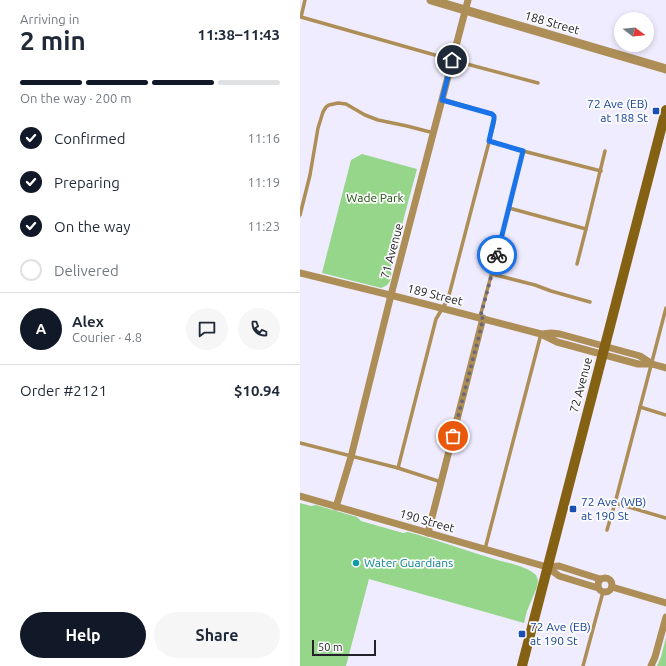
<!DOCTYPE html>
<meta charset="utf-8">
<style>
:root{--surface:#fff;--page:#f6f6f7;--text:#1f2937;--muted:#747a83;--line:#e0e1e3;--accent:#111827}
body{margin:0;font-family:Ubuntu,sans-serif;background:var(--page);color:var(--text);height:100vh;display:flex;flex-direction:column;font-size:15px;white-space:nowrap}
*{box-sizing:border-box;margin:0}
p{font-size:13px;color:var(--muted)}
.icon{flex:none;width:22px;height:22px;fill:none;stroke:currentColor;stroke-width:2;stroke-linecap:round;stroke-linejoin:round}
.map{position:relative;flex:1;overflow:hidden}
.drawer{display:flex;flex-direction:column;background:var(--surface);width:300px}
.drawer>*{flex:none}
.needle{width:26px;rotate:106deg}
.controls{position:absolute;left:314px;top:12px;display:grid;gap:8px}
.controls a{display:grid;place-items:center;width:40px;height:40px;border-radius:50%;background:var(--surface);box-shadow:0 2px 6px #0003;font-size:20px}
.scale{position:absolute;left:12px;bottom:10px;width:64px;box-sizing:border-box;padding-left:4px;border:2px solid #23212a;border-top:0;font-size:11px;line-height:14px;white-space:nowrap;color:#23212a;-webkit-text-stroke:3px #fcfcfc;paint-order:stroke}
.pin{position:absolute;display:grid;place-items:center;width:34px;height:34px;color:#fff;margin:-17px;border:2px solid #fff;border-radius:50%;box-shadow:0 1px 4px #0007}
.courier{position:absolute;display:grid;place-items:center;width:40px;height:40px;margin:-20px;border:3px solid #1a73e8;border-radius:50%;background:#fff;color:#222;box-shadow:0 1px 5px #0007}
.summary em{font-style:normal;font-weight:600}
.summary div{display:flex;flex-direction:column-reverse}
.summary{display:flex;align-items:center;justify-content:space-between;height:68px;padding:0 20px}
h1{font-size:26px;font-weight:600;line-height:30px}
.bar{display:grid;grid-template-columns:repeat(4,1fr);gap:6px 4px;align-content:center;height:48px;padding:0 20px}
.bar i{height:5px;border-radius:3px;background:var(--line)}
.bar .selected{background:var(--accent)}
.bar p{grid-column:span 4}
.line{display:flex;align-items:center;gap:10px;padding:0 20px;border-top:1px solid var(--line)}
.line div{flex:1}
.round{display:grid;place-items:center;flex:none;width:42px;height:42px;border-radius:21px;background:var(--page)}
ol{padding:0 20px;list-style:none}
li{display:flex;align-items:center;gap:12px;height:44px}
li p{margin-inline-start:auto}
li .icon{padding:4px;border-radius:50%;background:var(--accent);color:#fff;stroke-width:4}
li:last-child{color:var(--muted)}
li i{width:22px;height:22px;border:2px solid var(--line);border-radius:50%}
.primary-button{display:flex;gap:8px;margin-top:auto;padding:8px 20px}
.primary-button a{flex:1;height:46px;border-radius:24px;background:var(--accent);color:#fff;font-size:16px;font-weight:600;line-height:46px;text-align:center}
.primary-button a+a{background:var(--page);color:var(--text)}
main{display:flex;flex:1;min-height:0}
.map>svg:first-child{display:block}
.green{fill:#96d68a}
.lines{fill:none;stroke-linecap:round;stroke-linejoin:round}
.service{stroke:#ad8e57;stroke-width:3.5}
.minor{stroke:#ad8e57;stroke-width:7}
.tertiary{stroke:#ad8e57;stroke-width:9}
.secondary{stroke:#856114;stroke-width:10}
.done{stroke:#6b6875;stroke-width:4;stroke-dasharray:0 7.2}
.route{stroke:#1a73e8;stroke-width:5}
.transit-dot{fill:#1a4fb4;stroke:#fcfcfc;stroke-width:1.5}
.culture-dot{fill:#0f9aa8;stroke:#fcfcfc;stroke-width:1.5}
.labels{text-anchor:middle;stroke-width:3.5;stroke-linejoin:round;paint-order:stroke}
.street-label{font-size:12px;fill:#23212a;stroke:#fcfcfc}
.transit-label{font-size:12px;fill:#164399;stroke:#fcfcfc;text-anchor:start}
.park-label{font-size:12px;fill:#145204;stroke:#fcfcfc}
.culture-label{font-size:12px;fill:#0d838f;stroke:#fcfcfc;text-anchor:start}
</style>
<main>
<section class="drawer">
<div class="summary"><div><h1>2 min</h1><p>Arriving in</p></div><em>11:38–11:43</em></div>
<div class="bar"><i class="selected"></i><i class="selected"></i><i class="selected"></i><i></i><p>On the way · 200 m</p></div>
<ol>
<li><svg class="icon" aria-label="check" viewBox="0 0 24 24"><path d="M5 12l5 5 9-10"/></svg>Confirmed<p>11:16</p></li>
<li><svg class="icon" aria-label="check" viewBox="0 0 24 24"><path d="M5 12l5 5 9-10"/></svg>Preparing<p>11:19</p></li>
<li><svg class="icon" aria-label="check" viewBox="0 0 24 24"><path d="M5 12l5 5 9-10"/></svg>On the way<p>11:23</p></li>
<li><i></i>Delivered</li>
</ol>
<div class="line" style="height:72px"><b class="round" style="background:var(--accent);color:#fff">A</b><div><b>Alex</b><p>Courier · 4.8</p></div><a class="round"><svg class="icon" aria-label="chat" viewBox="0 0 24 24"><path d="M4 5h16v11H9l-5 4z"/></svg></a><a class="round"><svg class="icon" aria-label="phone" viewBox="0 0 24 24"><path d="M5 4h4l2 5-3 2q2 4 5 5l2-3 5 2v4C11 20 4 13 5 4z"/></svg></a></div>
<div class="line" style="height:52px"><div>Order #2121</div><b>$10.94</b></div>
<div class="primary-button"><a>Help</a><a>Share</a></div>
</section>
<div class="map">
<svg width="366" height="666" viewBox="0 0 366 666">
<rect width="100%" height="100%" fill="#f0ecff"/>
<!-- green -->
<g class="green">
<path d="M62 154 117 169 91 266C91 277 93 284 81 288L22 273 51 160Z"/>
<path d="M0 503 11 506 16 505 57 517 61 521 103 533 108 532C135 539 161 549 188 557 201 562 226 565 236 575L238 580 237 587 227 611 224 623 69 579 46 666H0Z"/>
<polygon points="366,637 366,666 357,666 361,657"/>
</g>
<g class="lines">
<!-- service -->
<g class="service">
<polyline points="5,0 1,17 163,63 238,83"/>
<polyline points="189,141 223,151 301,171"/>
<polyline points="209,208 286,229 305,151"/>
<polyline points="0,215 10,175 18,128 23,112 26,107 29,105 38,103 46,104 65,115 78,120 107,126 134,133"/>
<polyline points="277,264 286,229"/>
<polyline points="192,274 235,285 251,291 290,302"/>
<polyline points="180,317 209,208 223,151"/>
<polyline points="340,407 366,415"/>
<polyline points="0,443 98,468 141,482"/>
<polyline points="98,468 136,319 148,299 194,123 194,116 192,114 142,99"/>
<polyline points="315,503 366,518"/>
<polyline points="307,530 315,503 366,308"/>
<polyline points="185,549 241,334"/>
<polyline points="283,666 303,592"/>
</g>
<!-- minor -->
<g class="minor">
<polyline points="0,273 98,297 241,334 257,342 338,364 352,364 366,368"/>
<polyline points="242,334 251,333 260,334 340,356 352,364"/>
<polyline points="0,496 247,567 259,576 298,588"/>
<polyline points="36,507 51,457 91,295 168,0"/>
<polyline points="128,533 183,318"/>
<polyline points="247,567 259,566 300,579"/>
<circle cx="305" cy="585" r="7"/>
<polyline points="312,587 366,603"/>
<polyline points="351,666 355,657 366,617"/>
</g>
<!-- tertiary -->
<polyline class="tertiary" points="131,0 366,69"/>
<!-- secondary -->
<polyline class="secondary" points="222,666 366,110"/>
</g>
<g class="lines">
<!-- done -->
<polyline class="done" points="153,436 181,328 183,318 180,318 197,255"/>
<!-- route -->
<polyline class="route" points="152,60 142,100 192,114 194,116 194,119 189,141 223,151 197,255"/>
</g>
<!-- markers -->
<g class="transit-dot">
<rect x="352" y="107" width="8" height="8" rx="2"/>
<rect x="269" y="505" width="8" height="8" rx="2"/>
<rect x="218" y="630" width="8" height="8" rx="2"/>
</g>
<circle class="culture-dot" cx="56" cy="563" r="4"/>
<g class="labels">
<!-- street labels -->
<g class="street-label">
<text transform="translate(252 23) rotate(16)" y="4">188 Street</text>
<text transform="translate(92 251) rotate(-75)" y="4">71 Avenue</text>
<text transform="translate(135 295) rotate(14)" y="4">189 Street</text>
<text transform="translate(281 385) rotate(-75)" y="4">72 Avenue</text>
<text transform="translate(127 521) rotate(16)" y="4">190 Street</text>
</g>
<!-- transit labels -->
<g class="transit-label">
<text x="348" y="108" text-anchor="end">72 Ave (EB)<tspan x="348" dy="14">at 188 St</tspan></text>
<text x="281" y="506">72 Ave (WB)<tspan x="281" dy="14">at 190 St</tspan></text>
<text x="230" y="631">72 Ave (EB)<tspan x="230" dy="14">at 190 St</tspan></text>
</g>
<!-- park labels -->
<g class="park-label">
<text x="75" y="202">Wade Park</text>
</g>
<!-- culture labels -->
<g class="culture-label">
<text x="64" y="567">Water Guardians</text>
</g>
</g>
</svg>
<div class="controls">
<a><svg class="needle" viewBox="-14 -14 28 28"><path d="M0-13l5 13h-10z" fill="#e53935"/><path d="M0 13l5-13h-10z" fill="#747a83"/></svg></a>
</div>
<div class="scale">50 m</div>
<div class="pin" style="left:153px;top:436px;background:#ea580c"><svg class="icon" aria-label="bag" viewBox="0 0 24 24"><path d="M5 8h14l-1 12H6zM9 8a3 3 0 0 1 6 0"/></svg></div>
<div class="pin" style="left:152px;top:60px;background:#1f2937"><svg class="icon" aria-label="home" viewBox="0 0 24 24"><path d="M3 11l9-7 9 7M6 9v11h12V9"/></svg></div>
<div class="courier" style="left:197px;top:255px"><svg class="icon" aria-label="bike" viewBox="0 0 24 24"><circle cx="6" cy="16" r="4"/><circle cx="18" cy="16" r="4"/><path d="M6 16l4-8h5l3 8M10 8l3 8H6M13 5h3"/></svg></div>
</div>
</main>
